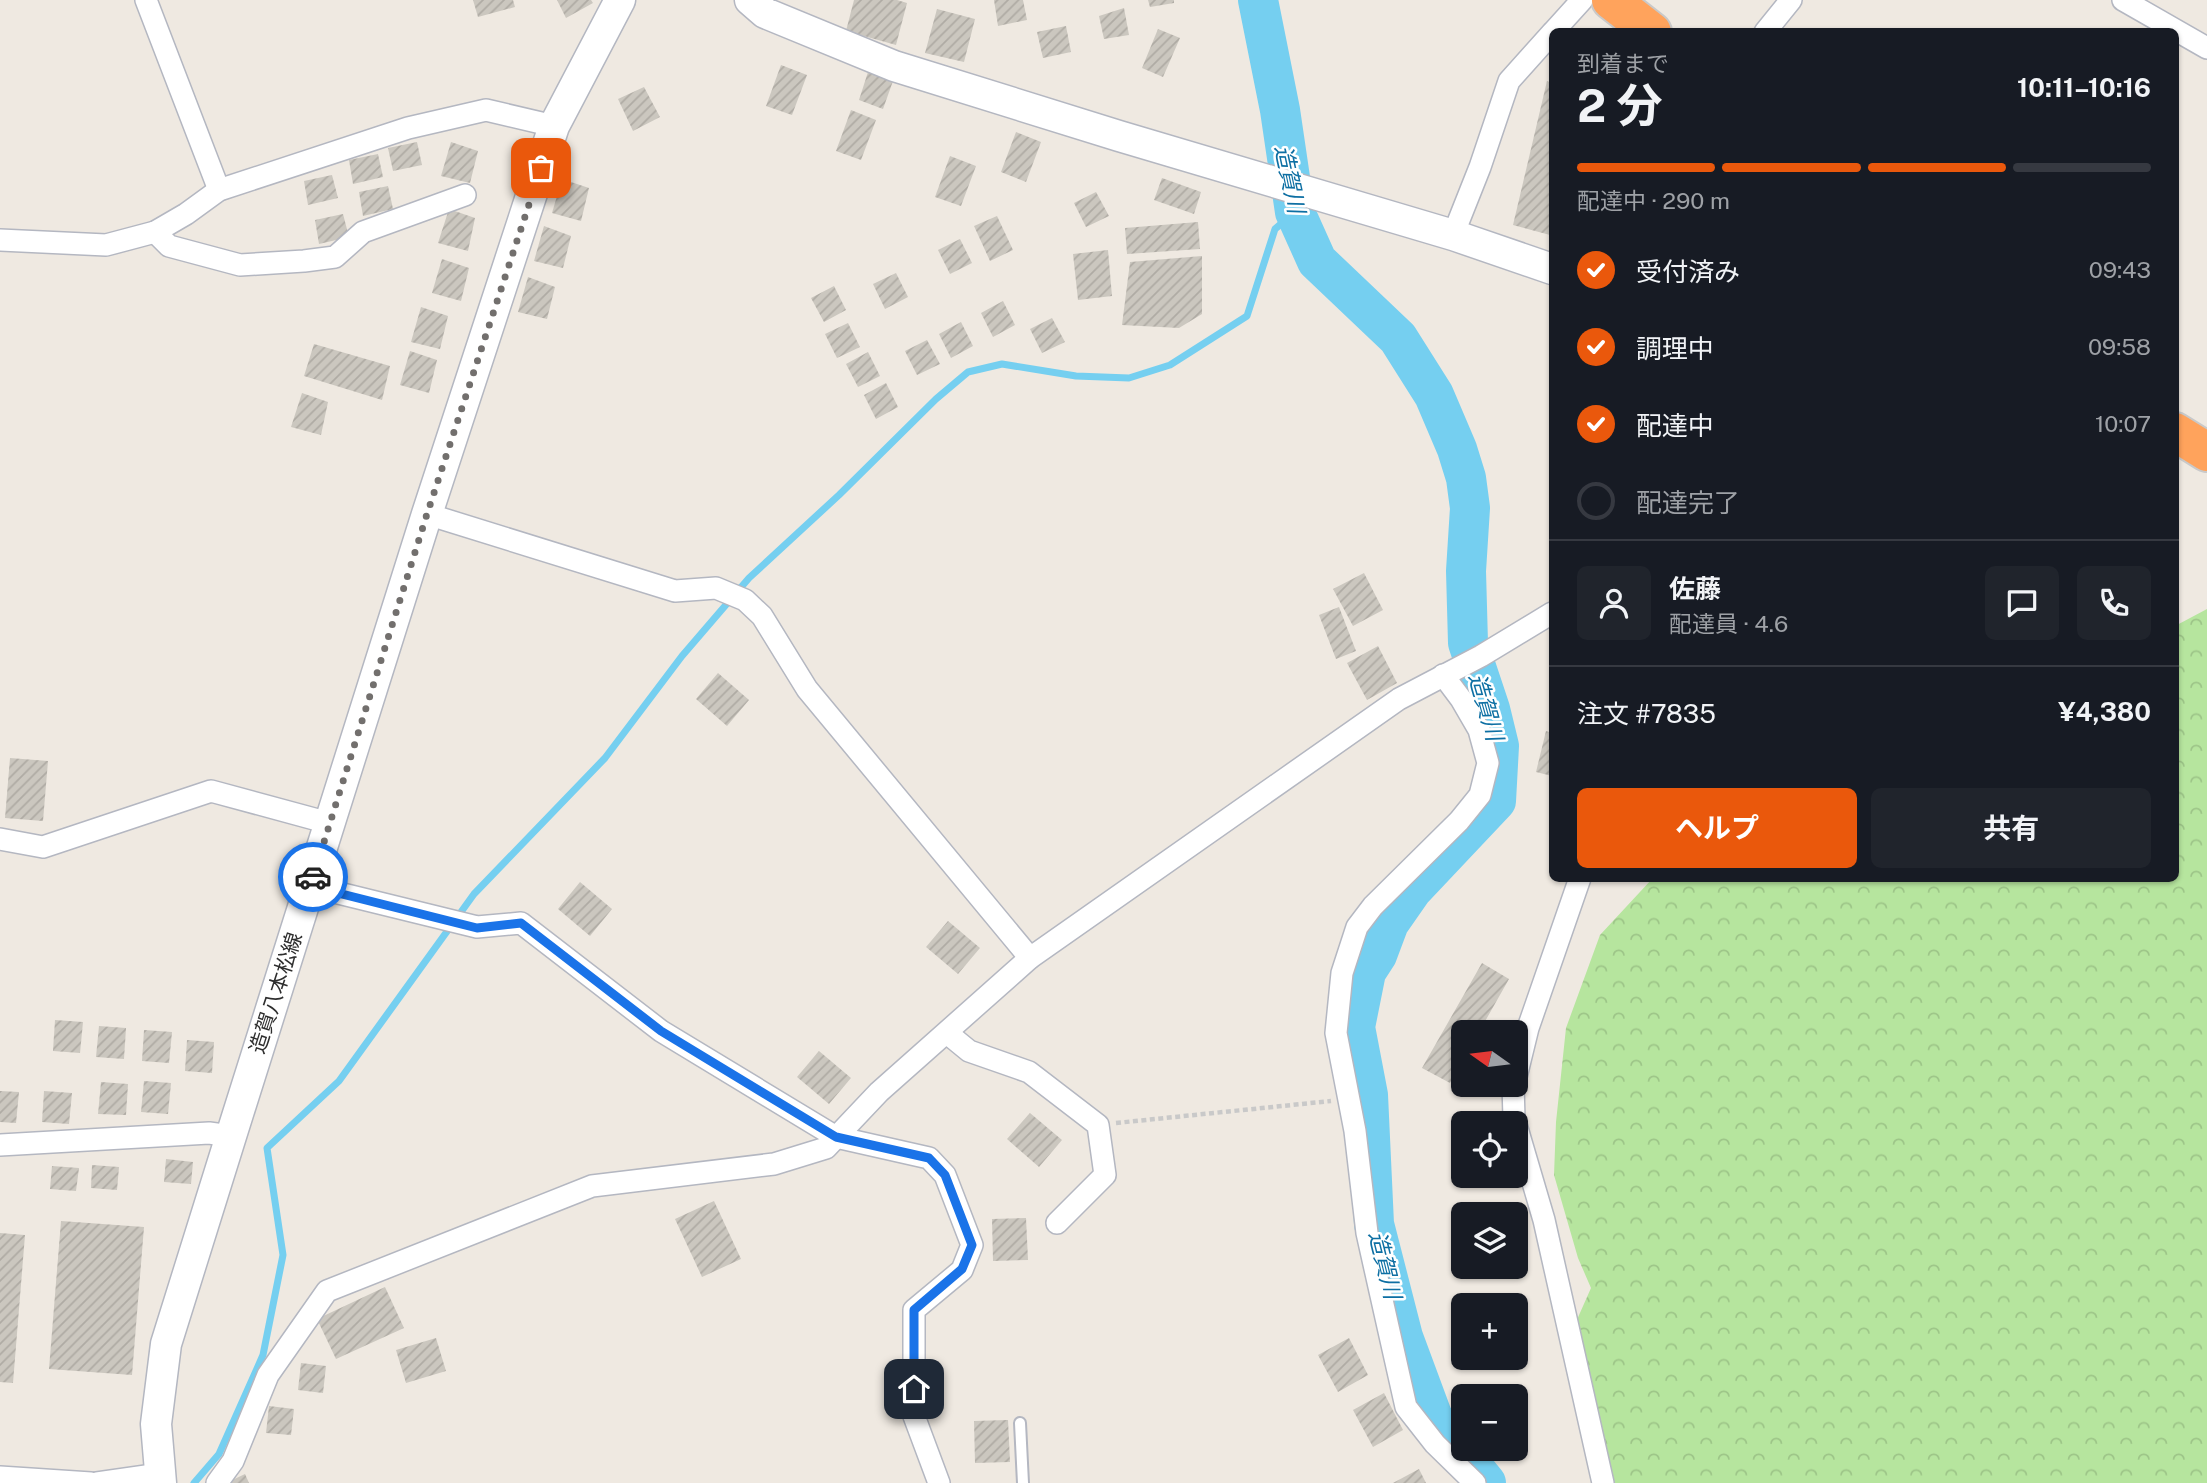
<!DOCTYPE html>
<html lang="ja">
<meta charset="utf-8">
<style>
:root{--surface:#171b24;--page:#20242c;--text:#f1f3f6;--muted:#9ea1a6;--line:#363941;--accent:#ea580c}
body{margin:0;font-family:"Public Sans","Noto Sans JP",sans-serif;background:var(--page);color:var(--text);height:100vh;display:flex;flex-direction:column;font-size:26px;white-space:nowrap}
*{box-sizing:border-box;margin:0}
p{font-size:23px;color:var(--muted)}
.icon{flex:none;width:38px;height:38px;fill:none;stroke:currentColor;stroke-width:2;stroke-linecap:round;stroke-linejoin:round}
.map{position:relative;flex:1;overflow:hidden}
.side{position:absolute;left:1549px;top:28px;width:630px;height:854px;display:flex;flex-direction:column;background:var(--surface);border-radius:10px;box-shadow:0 2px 5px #0004}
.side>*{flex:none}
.needle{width:46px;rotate:284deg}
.buttons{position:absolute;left:1451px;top:1020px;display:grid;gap:14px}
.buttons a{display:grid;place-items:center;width:77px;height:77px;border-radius:10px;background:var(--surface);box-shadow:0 2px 5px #0004;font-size:35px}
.pin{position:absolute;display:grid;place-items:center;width:60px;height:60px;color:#fff;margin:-30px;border-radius:14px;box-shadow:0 4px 10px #0006}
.courier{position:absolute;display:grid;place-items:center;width:70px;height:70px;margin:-35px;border:5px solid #1a73e8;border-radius:50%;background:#fff;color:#222;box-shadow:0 2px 9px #0007}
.summary em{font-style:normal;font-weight:700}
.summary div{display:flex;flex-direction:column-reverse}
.summary{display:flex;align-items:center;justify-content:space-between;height:119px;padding:0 28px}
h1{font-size:46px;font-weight:700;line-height:52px}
.bar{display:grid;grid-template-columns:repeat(4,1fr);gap:10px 7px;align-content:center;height:84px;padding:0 28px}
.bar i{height:9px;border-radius:5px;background:var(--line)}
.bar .selected{background:var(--accent)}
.bar p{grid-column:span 4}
.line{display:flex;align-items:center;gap:18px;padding:0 28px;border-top:2px solid var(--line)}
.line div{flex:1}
.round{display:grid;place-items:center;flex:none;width:74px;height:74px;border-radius:10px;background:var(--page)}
ol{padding:0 28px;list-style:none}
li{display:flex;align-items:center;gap:21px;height:77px}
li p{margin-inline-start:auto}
li .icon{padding:7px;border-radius:50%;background:var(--accent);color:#fff;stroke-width:4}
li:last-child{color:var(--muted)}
li i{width:38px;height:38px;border:4px solid var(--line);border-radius:50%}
.primary-button{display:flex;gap:14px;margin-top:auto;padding:14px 28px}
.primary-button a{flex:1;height:80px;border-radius:10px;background:var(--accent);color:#fff;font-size:28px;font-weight:700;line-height:80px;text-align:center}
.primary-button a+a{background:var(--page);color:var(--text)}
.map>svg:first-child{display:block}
.forest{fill:url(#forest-crowns)}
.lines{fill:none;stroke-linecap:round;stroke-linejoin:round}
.stream{stroke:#75cff0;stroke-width:7}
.river{stroke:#75cff0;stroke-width:40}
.building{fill:url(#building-hatch)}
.lane-casing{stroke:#b4b7c1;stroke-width:14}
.street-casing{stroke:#b4b7c1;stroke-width:24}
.secondary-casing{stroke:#b4b7c1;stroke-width:33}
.highway-casing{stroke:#c9c9c9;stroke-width:42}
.path{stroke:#c9c9c9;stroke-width:4.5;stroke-dasharray:5 3.5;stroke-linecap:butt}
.lane{stroke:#fff;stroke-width:10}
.street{stroke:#fff;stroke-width:21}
.secondary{stroke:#fff;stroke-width:30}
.highway{stroke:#ffa35c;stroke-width:38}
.done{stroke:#726f6d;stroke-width:7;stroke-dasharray:0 12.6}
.route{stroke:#1a73e8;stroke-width:9}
.labels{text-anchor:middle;stroke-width:5;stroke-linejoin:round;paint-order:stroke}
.street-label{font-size:21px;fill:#2e2e2e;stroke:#fff}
.water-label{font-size:23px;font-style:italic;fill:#0d6fa3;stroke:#fff}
</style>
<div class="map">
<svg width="2207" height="1483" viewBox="0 0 2207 1483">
<defs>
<pattern id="forest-crowns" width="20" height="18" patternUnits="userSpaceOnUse" patternTransform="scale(1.75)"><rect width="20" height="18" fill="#b6e59e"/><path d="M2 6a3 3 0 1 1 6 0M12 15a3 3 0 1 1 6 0" fill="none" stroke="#9dc588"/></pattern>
<pattern id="building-hatch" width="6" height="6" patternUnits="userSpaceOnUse" patternTransform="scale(1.75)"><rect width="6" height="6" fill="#cbc7bf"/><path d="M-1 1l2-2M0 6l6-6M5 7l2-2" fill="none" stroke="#afaba4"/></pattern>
</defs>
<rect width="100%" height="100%" fill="#efe9e1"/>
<!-- forest -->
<polygon class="forest" points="2207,609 2207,1483 1604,1483 1568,1340 1591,1288 1578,1258 1554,1175 1556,1122 1566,1028 1600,935 1652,879 2175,878 2175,626"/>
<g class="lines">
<!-- stream -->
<polyline class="stream" points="194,1483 219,1454 263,1355 283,1255 267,1148 339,1081 474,894 605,758 682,656 749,578 839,495 936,399 968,372 1002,364 1076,376 1129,378 1170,365 1247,316 1275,229 1295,212"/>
<!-- river -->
<polyline class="river" points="1258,0 1280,110 1295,212 1317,261 1398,338 1434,395 1457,449 1466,478 1470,508 1466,571 1468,643 1490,709 1499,746 1496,801 1412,890 1389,923 1377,955 1366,972 1355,1027 1368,1095 1374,1224 1403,1337 1433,1418 1486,1483"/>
</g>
<!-- building -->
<g class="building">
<polygon points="473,0 513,0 515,7 478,17"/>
<polygon points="557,0 591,0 593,3 566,18"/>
<polygon points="854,0 897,0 907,3 896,45 846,31"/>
<polygon points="994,0 1023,0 1027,20 998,26"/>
<polygon points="1148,0 1174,0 1174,3 1150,7"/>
<polygon points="1124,8 1129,35 1104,39 1099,16"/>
<polygon points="937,9 975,19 964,62 925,53"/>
<polygon points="1066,26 1071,52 1043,58 1037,32"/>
<polygon points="1158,29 1180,38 1163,77 1142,68"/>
<polygon points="781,65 807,75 792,115 766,106"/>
<polygon points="868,72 893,81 883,109 859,100"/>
<polygon points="1547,81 1552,83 1552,226 1550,235 1513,225"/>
<polygon points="644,87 660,117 633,131 618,99"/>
<polygon points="851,110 876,120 861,160 836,151"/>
<polygon points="1016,132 1041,142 1026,182 1001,172"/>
<polygon points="417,142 422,165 393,171 388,148"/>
<polygon points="451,142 478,151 470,183 441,176"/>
<polygon points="378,154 383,177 353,184 349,160"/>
<polygon points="950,156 976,166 961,206 935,197"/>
<polygon points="332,175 338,198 308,205 304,181"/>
<polygon points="1162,178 1201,192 1194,214 1154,200"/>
<polygon points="562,179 589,188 581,221 552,213"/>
<polygon points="388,186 393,209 363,216 359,192"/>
<polygon points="1096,192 1109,216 1086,227 1074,203"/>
<polygon points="449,209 475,218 468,251 438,243"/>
<polygon points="343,214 349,237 319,244 315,220"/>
<polygon points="997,216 1013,250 990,261 974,226"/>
<polygon points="1198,222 1200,249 1127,254 1125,228"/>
<polygon points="544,226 571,236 563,268 534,261"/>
<polygon points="960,239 972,263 950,274 938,250"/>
<polygon points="1108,250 1112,296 1078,300 1073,254"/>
<polygon points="1202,256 1202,314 1179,328 1122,325 1130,262"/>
<polygon points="442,259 469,268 461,301 432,293"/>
<polygon points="896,273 908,297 885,309 873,284"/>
<polygon points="528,277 555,287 547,319 518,312"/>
<polygon points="834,286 846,310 824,322 811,298"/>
<polygon points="1003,301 1015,325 993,337 981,313"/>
<polygon points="421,307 448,316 440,349 411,342"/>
<polygon points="1052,318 1065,342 1042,353 1030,329"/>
<polygon points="961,322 973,346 951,358 939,334"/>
<polygon points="848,323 860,347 837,358 825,334"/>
<polygon points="927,340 940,364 917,375 905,351"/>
<polygon points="314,344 390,366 382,400 304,376"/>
<polygon points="410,351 437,360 429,393 400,385"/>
<polygon points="868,352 880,376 858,387 846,364"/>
<polygon points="886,383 898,407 876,419 864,395"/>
<polygon points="302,393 328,402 321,435 291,427"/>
<polygon points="1364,573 1383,610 1353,626 1333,589"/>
<polygon points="1339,607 1356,651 1336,659 1319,615"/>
<polygon points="1378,646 1397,683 1367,700 1347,663"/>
<polygon points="718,673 749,700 727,726 696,699"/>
<polygon points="1546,731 1552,733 1552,776 1536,772"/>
<polygon points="10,758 48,761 43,821 5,818"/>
<polygon points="580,882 612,909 590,936 558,909"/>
<polygon points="948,921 980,948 958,974 926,947"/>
<polygon points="1482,963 1509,979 1479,1032 1463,1032 1463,1061 1450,1083 1422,1068"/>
<polygon points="55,1020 83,1022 80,1053 53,1051"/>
<polygon points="99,1026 126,1028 124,1059 96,1057"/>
<polygon points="144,1030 172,1032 169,1063 142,1061"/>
<polygon points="187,1040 214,1042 212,1073 185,1071"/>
<polygon points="819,1051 851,1078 829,1104 797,1077"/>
<polygon points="144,1081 171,1083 168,1114 141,1112"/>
<polygon points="101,1082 128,1084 126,1115 98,1114"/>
<polygon points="0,1091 19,1092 16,1123 0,1122"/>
<polygon points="44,1091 72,1093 69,1124 42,1122"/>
<polygon points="1030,1113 1062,1140 1039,1167 1007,1139"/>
<polygon points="166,1159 193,1162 191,1184 164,1182"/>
<polygon points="92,1165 119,1167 117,1190 91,1188"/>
<polygon points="52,1166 79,1168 76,1191 50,1189"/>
<polygon points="714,1201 741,1259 702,1277 675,1219"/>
<polygon points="1026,1218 1028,1260 993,1261 992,1219"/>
<polygon points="61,1221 144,1227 132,1375 49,1369"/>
<polygon points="0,1233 25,1235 13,1383 0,1382"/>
<polygon points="385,1287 404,1328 336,1359 317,1319"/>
<polygon points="436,1338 446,1371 406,1383 396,1350"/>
<polygon points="1349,1338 1368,1375 1338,1392 1318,1355"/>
<polygon points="301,1363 326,1366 323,1393 298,1390"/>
<polygon points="1384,1393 1403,1430 1373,1447 1353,1410"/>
<polygon points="269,1406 294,1409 291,1435 266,1433"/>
<polygon points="1008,1420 1010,1462 975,1463 974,1421"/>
<polygon points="1419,1469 1426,1483 1393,1483"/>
<polygon points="245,1474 249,1483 226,1483"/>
</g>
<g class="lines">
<!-- lane casing -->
<g class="lane-casing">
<polyline id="lane" points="1020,1423 1023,1483"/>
</g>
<!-- street casing -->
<g class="street-casing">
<g id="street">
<polyline points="146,0 219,190"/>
<polyline points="2123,0 2207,48"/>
<polyline points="1553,32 1582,0"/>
<polyline points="1765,32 1791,0"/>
<polyline points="155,232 169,246 240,265 304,261 335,257 363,232 465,195"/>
<polyline points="1453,235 1480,167 1509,81 1552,33"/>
<polyline points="0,240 106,245 155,232 186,214 219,190 408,128 486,110 554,126"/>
<polyline points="427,514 675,591 716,588 745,600 762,616 807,689 1030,958"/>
<polyline points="1443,675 1461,699 1479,730 1488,763 1480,795 1459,821 1373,906 1357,927 1342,973 1336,1033 1355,1131 1367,1233 1406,1407 1435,1444 1475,1483"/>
<polyline points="0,839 43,847 211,791 329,823"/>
<polyline points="310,886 477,927 521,923 661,1031 836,1137 929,1158 945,1175 972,1245 962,1270 914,1310 914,1416 939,1483"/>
<polyline points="947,1033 969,1051 1029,1072 1098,1125 1105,1175 1057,1223"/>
<polyline points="1516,1077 1528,1028 1580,878"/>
<polyline points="1513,1085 1514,1118 1544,1220 1603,1483"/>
<polyline points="0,1145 209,1133 231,1136"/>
<polyline points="0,1477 91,1483"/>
<polyline points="97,1483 160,1474"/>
<polyline points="217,1483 233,1461 268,1375 327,1291 592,1186 774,1164 826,1148 879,1092 1030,958 1399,699 1481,656 1552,613"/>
</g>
</g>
<!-- secondary casing -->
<g class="secondary-casing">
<g id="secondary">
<polyline points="750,0 765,13 894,66 1119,136 1453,235 1552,269"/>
<polyline points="161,1483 156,1424 166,1344 231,1136 427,514 554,126 620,0"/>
</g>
</g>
<!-- highway casing -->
<g class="highway-casing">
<g id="highway">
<polyline points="1611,0 1652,32"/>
<polyline points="2175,432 2207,452"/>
</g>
</g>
<!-- path -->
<polyline class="path" points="1116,1123 1331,1101"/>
<!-- lane -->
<use href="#lane" class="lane"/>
<!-- street -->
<use href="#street" class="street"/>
<!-- secondary -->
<use href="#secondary" class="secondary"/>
<!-- highway -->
<use href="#highway" class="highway"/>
</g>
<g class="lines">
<!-- done -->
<polyline class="done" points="313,877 427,514 541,168"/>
<!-- route -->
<polyline class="route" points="313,877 310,886 477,928 521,923 661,1031 836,1137 929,1158 945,1175 972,1245 962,1269 914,1310 914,1389"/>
</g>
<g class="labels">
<!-- street labels -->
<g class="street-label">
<text transform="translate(276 993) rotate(-72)" y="7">造賀八本松線</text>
</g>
<!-- water labels -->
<g class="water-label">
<text transform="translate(1290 179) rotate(78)" y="8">造賀川</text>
<text transform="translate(1486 707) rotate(74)" y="8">造賀川</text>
<text transform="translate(1385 1265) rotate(76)" y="8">造賀川</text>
</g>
</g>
</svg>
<div class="buttons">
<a><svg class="needle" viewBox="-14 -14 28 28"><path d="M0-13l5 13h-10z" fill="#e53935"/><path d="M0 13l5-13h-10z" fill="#9ea1a6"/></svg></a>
<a><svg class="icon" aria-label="locate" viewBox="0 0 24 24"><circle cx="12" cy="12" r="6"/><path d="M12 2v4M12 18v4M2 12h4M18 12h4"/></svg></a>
<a><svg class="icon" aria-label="layers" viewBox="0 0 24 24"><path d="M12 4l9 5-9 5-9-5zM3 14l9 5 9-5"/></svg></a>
<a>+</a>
<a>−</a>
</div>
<div class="pin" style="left:541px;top:168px;background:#ea580c"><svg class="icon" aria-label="bag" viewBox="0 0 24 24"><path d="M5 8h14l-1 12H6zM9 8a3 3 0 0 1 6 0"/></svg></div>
<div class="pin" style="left:914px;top:1389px;background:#1f2937"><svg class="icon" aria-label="home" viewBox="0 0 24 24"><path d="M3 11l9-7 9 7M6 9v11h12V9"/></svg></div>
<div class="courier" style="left:313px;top:877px"><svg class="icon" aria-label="car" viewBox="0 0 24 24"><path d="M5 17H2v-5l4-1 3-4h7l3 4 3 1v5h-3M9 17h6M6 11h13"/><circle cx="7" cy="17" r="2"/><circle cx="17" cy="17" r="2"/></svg></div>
<section class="side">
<div class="summary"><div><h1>2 分</h1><p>到着まで</p></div><em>10:11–10:16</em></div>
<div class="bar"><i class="selected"></i><i class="selected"></i><i class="selected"></i><i></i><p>配達中 · 290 m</p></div>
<ol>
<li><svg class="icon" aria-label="check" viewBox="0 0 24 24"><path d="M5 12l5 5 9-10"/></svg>受付済み<p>09:43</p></li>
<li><svg class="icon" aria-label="check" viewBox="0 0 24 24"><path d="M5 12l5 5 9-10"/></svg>調理中<p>09:58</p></li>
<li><svg class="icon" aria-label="check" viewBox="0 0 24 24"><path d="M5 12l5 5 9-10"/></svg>配達中<p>10:07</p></li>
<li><i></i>配達完了</li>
</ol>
<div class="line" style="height:126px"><a class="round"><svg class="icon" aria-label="person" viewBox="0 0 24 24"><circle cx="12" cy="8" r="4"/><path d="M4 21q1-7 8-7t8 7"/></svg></a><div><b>佐藤</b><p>配達員 · 4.6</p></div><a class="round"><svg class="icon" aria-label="chat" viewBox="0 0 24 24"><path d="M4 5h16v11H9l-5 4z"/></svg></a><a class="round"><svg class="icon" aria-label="phone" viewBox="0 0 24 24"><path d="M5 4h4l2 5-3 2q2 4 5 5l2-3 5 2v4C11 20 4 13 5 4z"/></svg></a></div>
<div class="line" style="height:91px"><div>注文 #7835</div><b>¥4,380</b></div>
<div class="primary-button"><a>ヘルプ</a><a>共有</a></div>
</section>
</div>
